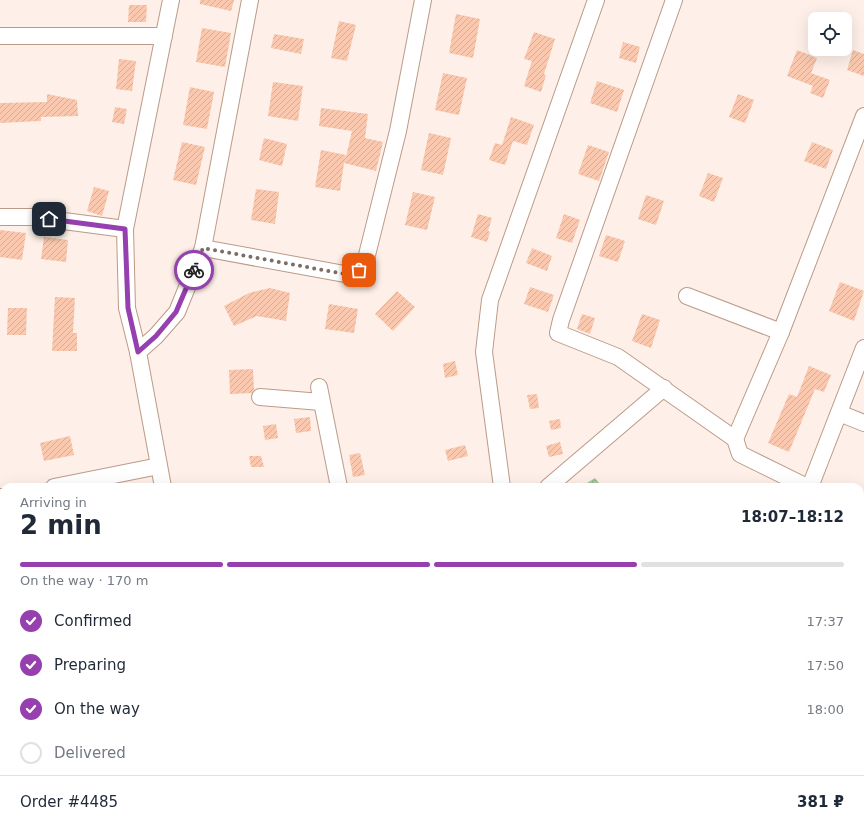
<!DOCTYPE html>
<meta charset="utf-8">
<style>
:root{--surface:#fff;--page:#f6f6f7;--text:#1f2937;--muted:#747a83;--line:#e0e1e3;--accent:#9540ae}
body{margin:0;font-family:"DejaVu Sans",sans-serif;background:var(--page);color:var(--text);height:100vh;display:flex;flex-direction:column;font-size:15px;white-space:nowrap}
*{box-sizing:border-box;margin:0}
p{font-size:13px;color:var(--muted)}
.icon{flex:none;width:22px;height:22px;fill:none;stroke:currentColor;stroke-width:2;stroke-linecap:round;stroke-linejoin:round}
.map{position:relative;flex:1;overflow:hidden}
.details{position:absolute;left:0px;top:483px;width:864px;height:352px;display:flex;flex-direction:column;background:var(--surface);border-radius:12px 12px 0 0;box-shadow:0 4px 16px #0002}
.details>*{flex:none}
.tools{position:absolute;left:808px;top:12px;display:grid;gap:8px}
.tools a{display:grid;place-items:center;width:44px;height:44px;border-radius:8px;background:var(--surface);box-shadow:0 4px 16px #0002;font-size:20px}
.pin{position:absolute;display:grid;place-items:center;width:34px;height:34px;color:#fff;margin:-17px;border-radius:8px;box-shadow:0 2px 6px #0006}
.courier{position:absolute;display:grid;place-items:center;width:40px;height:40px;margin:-20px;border:3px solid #9540ae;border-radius:50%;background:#fff;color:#222;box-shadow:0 1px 5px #0007}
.overview em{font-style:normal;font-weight:800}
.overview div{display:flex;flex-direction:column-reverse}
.overview{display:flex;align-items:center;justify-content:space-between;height:68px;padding:0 20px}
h1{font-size:26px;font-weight:800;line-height:30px}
.bar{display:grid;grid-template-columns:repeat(4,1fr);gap:6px 4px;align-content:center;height:48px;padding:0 20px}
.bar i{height:5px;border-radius:3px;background:var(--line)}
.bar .current{background:var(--accent)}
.bar p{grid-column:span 4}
.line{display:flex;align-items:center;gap:10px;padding:0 20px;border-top:1px solid var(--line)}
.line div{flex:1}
ol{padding:0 20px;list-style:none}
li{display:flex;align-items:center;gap:12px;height:44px}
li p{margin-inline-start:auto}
li .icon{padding:4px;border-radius:50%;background:var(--accent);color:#fff;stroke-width:4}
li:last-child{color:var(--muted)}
li i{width:22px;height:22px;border:2px solid var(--line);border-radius:50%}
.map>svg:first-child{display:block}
.forest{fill:url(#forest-crowns)}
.building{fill:url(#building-hatch)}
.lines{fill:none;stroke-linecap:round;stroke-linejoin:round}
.minor-casing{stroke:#bb9b88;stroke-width:18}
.minor{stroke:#fff;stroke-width:16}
.done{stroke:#7b6d66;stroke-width:4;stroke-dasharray:0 7.2}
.route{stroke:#9540ae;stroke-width:5}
</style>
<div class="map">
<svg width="864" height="835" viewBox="0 0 864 835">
<defs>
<pattern id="forest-crowns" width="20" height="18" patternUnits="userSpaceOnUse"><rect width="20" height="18" fill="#a9cca1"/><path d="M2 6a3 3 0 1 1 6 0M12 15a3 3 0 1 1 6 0" fill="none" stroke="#92af8a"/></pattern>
<pattern id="building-hatch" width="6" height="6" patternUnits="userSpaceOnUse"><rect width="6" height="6" fill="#f9c8af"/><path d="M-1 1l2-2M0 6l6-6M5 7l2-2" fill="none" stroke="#d6ac96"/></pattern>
</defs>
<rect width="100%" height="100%" fill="#fef0e8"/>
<!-- forest -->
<polygon class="forest" points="595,478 602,487 580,487"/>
<!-- building -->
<g class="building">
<polygon points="200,0 234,0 231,11 200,4"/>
<polygon points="129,5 147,5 146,22 128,22"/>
<polygon points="456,14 480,19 473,58 449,53"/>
<polygon points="339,21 356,25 347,61 331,58"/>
<polygon points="202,28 231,33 225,67 196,62"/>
<polygon points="534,32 555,39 544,74 546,75 541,92 524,86 532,61 524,59"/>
<polygon points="274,34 304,39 301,54 271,48"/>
<polygon points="623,42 640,47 636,63 619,58"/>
<polygon points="797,50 817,58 811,73 830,80 823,98 810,93 813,86 787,76"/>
<polygon points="853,50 864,54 864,76 847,70"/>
<polygon points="119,59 136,61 132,91 116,89"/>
<polygon points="443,73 467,78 459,115 435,110"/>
<polygon points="597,81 624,90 617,112 590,103"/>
<polygon points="273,82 303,86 298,121 268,116"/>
<polygon points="190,87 214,92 207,129 183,125"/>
<polygon points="47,94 77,100 78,116 41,117 41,121 0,123 0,103 47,102"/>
<polygon points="738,94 754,100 745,123 729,117"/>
<polygon points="115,107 127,109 124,124 112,122"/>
<polygon points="321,108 368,114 365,138 383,142 376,171 344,163 340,191 315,187 321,150 346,155 345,161 352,131 319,126"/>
<polygon points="511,117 534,125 527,145 513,141 505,165 489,160 495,143 502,145"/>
<polygon points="429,133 451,138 443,175 421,170"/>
<polygon points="264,138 287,144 282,166 259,160"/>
<polygon points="182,142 205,147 196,185 173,180"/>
<polygon points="812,142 833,150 826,169 804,161"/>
<polygon points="588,145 609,152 599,181 578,174"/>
<polygon points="708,173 723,178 714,202 699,196"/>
<polygon points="94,187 109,191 102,216 87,211"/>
<polygon points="256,189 279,192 275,224 251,220"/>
<polygon points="413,192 435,197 427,230 405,225"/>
<polygon points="646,195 664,201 656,225 638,219"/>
<polygon points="478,214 492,218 488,231 490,232 487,242 471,237"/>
<polygon points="564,214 580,220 572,243 556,238"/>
<polygon points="0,230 26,233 22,260 0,257"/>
<polygon points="606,235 625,241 618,262 599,256"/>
<polygon points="44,237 68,240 66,262 41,259"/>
<polygon points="532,248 552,256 547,271 526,263"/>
<polygon points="840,282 864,291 854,321 829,311"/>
<polygon points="530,287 554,295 548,312 524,304"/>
<polygon points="270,288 290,293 286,321 257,316 234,326 224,306 249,293"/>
<polygon points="397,291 415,307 393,331 375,314"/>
<polygon points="55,297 75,298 73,333 77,333 77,351 52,351"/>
<polygon points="329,304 358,309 354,333 325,329"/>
<polygon points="8,308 27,308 26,335 7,335"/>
<polygon points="582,314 595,318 590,334 577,329"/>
<polygon points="642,314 660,320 651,348 632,341"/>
<polygon points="455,361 458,375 445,378 443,364"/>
<polygon points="809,366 831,375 824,392 815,389 789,452 768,443 789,394 797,397"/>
<polygon points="253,369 254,390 252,393 230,394 229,370"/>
<polygon points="537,394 539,408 530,409 527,395"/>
<polygon points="310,417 311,431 296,433 294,419"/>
<polygon points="560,419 561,428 551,430 549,421"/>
<polygon points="276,424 278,438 265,440 263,426"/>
<polygon points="70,436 74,455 44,461 40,443"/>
<polygon points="560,442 563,454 549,457 546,446"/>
<polygon points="465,445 468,456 448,461 445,450"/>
<polygon points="360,453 365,475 353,477 349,455"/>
<polygon points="249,456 261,456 264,467 251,467"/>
</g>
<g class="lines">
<!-- minor casing -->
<g class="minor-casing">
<g id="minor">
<polyline points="674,0 561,320 558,333 618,357 735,439 740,454 807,487"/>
<polyline points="0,36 164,36"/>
<polyline points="0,217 33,217 125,229"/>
<polyline points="203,248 350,275 359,269 366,259 398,131 423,0"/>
<polyline points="687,296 781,332"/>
<polyline points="138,352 156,336 177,312 203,248 250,0"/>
<polyline points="319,387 339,487"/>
<polyline points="260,397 321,402"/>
<polyline points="839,413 864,423"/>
<polyline points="735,439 781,332 864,116"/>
<polyline points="54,487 159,466"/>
<polyline points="163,487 138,352 127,308 125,229 171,0"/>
<polyline points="502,487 484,352 490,300 596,0"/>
<polyline points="548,487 664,388"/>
<polyline points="810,487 864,348"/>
<polyline points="0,497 4,497"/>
<polyline points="860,515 864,517"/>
<polyline points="860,610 864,606"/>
<polyline points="0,741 4,740"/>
<polyline points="689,831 691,835"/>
<polyline points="832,831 837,835"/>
<polyline points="399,835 399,831"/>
<polyline points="536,835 545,831"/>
</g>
</g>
<!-- minor -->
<use href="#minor" class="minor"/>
</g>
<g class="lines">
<!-- done -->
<polyline class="done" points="194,270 203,248 350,275 359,270"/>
<!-- route -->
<polyline class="route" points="49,219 125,229 128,308 138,352 156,336 176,312 194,270"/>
</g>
</svg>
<div class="tools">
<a><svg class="icon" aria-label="locate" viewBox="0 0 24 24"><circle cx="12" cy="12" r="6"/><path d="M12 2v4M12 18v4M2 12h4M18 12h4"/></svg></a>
</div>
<div class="pin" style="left:359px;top:270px;background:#ea580c"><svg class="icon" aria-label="bag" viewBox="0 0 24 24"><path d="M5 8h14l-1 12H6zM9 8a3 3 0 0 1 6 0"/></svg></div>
<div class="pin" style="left:49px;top:219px;background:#1f2937"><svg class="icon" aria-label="home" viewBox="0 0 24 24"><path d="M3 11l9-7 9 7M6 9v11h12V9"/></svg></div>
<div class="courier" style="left:194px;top:270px"><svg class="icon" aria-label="bike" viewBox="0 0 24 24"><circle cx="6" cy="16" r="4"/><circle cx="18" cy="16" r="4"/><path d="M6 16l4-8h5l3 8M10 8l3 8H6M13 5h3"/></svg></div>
<section class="details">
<div class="overview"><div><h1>2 min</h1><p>Arriving in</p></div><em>18:07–18:12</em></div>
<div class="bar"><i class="current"></i><i class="current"></i><i class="current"></i><i></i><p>On the way · 170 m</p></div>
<ol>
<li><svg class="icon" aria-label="check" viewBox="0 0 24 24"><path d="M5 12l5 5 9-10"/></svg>Confirmed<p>17:37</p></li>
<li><svg class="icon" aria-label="check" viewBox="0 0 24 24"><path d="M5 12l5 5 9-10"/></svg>Preparing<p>17:50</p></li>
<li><svg class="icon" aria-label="check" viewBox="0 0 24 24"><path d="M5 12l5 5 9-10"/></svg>On the way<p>18:00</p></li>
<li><i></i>Delivered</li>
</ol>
<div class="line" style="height:52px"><div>Order #4485</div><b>381 ₽</b></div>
</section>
</div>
